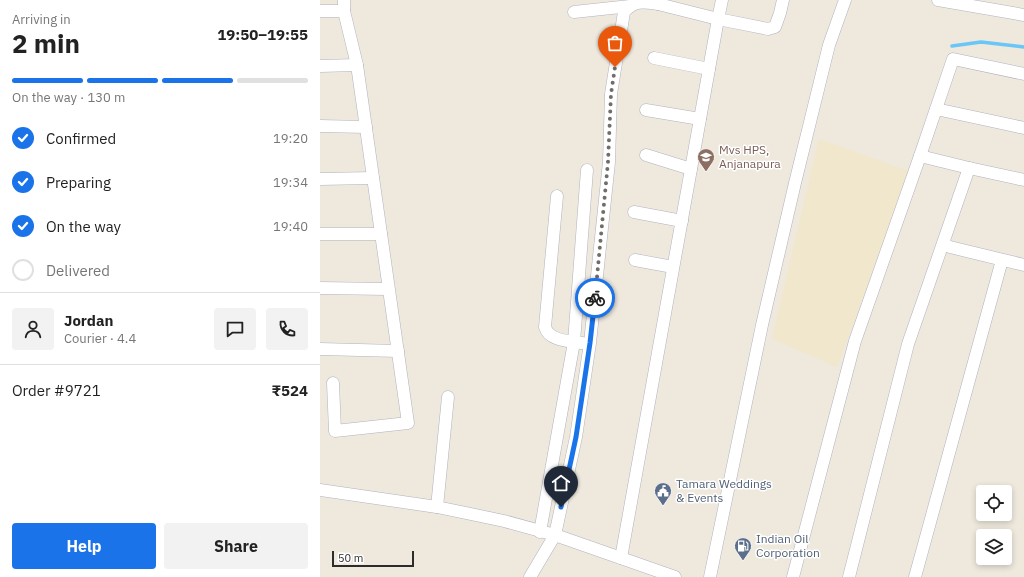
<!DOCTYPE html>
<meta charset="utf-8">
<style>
:root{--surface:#fff;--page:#f2f2f2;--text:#222;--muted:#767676;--line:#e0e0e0;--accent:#1a73e8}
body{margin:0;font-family:"IBM Plex Sans",sans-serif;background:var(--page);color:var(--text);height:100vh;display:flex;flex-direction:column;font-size:15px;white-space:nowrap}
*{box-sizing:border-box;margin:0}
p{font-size:13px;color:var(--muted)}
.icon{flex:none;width:22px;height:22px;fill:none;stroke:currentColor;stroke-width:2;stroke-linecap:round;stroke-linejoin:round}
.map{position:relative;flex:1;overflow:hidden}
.details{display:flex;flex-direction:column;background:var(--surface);width:320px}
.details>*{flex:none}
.tools{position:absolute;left:656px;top:485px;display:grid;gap:8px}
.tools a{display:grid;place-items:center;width:36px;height:36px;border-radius:4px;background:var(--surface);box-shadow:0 2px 6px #0003;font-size:20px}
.scale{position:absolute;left:12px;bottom:10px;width:82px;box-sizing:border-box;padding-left:4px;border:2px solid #2c2c2c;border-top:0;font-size:11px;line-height:14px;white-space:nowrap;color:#2c2c2c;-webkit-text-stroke:3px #fff;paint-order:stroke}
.pin{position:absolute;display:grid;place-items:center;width:34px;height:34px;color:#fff;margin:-41px -17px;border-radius:50% 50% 50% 0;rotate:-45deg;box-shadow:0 0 4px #0007}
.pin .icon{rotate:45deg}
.courier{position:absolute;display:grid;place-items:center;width:40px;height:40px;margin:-20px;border:3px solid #1a73e8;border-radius:50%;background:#fff;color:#222;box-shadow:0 1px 5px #0007}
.headline em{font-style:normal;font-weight:700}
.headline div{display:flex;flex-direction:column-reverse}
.headline{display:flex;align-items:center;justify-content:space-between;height:68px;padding:0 12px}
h1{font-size:26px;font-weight:700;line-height:30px}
.bar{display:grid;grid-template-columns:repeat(4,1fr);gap:6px 4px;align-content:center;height:48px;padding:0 12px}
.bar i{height:5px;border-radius:3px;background:var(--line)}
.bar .current{background:var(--accent)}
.bar p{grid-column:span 4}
.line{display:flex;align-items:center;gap:10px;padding:0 12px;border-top:1px solid var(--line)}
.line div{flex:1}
.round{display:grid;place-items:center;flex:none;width:42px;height:42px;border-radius:4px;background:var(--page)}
ol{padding:0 12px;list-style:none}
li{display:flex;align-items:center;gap:12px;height:44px}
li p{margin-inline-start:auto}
li .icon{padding:4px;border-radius:50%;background:var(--accent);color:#fff;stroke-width:4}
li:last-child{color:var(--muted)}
li i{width:22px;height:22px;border:2px solid var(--line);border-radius:50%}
.button{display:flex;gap:8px;margin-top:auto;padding:8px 12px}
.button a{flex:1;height:46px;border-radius:4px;background:var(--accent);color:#fff;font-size:16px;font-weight:700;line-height:46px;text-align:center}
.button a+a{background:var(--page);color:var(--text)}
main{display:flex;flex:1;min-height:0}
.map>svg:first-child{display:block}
.education{fill:#f1e7cc}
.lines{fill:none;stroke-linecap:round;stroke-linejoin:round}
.stream{stroke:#6ac6f6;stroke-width:3.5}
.minor-casing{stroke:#b1b2c0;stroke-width:13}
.minor{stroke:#fff;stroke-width:12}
.done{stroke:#706e6a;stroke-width:4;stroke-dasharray:0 7.2}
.route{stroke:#1a73e8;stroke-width:5}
.labels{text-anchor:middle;stroke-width:3;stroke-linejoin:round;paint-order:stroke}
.education-label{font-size:12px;fill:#785e54;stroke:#fff;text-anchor:start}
.service-label{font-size:12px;fill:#4e5e75;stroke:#fff;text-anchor:start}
</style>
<main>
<section class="details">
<div class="headline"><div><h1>2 min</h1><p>Arriving in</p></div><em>19:50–19:55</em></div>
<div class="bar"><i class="current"></i><i class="current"></i><i class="current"></i><i></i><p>On the way · 130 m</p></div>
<ol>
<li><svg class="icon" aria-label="check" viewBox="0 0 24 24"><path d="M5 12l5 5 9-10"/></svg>Confirmed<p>19:20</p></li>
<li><svg class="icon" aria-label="check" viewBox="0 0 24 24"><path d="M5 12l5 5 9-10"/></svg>Preparing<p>19:34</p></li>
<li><svg class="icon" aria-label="check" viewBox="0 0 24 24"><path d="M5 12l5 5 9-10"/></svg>On the way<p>19:40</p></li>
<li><i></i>Delivered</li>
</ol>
<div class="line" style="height:72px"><a class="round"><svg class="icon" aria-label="person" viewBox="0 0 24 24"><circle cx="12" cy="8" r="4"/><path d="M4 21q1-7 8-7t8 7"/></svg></a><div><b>Jordan</b><p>Courier · 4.4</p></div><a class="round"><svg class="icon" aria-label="chat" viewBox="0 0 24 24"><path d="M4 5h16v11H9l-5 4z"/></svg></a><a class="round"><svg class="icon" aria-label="phone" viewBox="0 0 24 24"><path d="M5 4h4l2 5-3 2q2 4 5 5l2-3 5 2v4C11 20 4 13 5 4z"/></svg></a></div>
<div class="line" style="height:52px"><div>Order #9721</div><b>₹524</b></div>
<div class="button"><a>Help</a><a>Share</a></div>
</section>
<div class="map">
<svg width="704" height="577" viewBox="0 0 704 577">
<rect width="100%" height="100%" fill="#eee8dd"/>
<!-- education -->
<polygon class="education" points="499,139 591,172 517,367 452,339"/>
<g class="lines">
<!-- stream -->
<polyline class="stream" points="632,46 661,42 704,47"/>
<!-- minor casing -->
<g class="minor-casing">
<g id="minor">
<polyline points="618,0 704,15"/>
<polyline points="338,4 398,19 402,0"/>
<polyline points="0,11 24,11"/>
<polyline points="254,12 310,6"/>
<polyline points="334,58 389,69"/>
<polyline points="0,66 37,65"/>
<polyline points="616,109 704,128"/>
<polyline points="326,110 380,119"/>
<polyline points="0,126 46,127"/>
<polyline points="326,155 371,169"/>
<polyline points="600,156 649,168 704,180"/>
<polyline points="0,179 53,178"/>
<path d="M237 196 225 327C229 341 249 341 262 343"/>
<polyline points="314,212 362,221"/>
<polyline points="0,234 61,234"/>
<polyline points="623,244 630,247 704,265"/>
<polyline points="315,260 353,267"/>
<polyline points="0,288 68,289"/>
<polyline points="0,349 78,351"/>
<polyline points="13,383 15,431 88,423 37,65 24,11 24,0"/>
<polyline points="0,490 117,507 184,521 235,535 355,577"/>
<polyline points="117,507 128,397"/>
<polyline points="220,532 254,342 267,170"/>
<polyline points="301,558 398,19 448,29 455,27 460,13 463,0"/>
<path d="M210 577 235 535 256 437 270 343 282 228 289 162 291 94 304 12C315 0 323 2 338 4L339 0"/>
<polyline points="390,577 442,325 475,183 509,45 525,0"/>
<polyline points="473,577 535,341 600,156 633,59 704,74"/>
<polyline points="529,577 588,344 649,168"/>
<polyline points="595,577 682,260"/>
</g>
</g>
<!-- minor -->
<use href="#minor" class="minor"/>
</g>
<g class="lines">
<!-- done -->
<polyline class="done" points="275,298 288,162 291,94 295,67"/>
<!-- route -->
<polyline class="route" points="241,507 256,437 270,343 275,298"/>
</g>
<!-- icons -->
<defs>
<g id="school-pin" transform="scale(0.9)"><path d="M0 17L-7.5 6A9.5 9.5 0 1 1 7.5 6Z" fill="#8d6e63" stroke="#fff"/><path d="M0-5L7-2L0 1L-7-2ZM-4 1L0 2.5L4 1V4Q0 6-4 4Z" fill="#fff"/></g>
<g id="civic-pin" transform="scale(0.9)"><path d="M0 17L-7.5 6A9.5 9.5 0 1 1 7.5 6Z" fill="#5c6f8a" stroke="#fff"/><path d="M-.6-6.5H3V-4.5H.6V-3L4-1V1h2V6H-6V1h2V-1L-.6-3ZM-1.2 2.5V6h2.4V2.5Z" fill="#fff"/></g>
<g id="fuel-pin" transform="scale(0.9)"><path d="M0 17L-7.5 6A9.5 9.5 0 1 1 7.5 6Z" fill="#5c6f8a" stroke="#fff"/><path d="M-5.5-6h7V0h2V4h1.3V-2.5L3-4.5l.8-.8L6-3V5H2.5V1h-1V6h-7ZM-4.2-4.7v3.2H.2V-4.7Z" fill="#fff"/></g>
</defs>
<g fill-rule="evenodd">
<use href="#school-pin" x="386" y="157"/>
<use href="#civic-pin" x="343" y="491"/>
<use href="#fuel-pin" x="423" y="546"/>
</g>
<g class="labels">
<!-- education labels -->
<g class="education-label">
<text x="399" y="154">Mvs HPS,<tspan x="399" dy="14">Anjanapura</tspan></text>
</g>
<!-- service labels -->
<g class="service-label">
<text x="356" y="488">Tamara Weddings<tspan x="356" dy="14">&amp; Events</tspan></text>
<text x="436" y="543">Indian Oil<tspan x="436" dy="14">Corporation</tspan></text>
</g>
</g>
</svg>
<div class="tools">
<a><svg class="icon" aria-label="locate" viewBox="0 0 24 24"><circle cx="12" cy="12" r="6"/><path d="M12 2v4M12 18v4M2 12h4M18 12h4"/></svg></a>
<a><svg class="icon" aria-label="layers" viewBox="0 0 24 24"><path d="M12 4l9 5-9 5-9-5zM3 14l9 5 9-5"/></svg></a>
</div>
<div class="scale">50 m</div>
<div class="pin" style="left:295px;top:67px;background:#ea580c"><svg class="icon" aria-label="bag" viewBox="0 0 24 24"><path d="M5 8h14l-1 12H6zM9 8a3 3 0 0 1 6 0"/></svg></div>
<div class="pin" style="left:241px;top:507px;background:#1f2937"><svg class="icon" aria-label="home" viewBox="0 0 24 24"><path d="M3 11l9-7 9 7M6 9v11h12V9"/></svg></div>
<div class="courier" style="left:275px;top:298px"><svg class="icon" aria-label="bike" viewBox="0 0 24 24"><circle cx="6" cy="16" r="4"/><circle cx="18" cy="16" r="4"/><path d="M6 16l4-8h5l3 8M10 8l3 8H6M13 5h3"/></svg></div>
</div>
</main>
